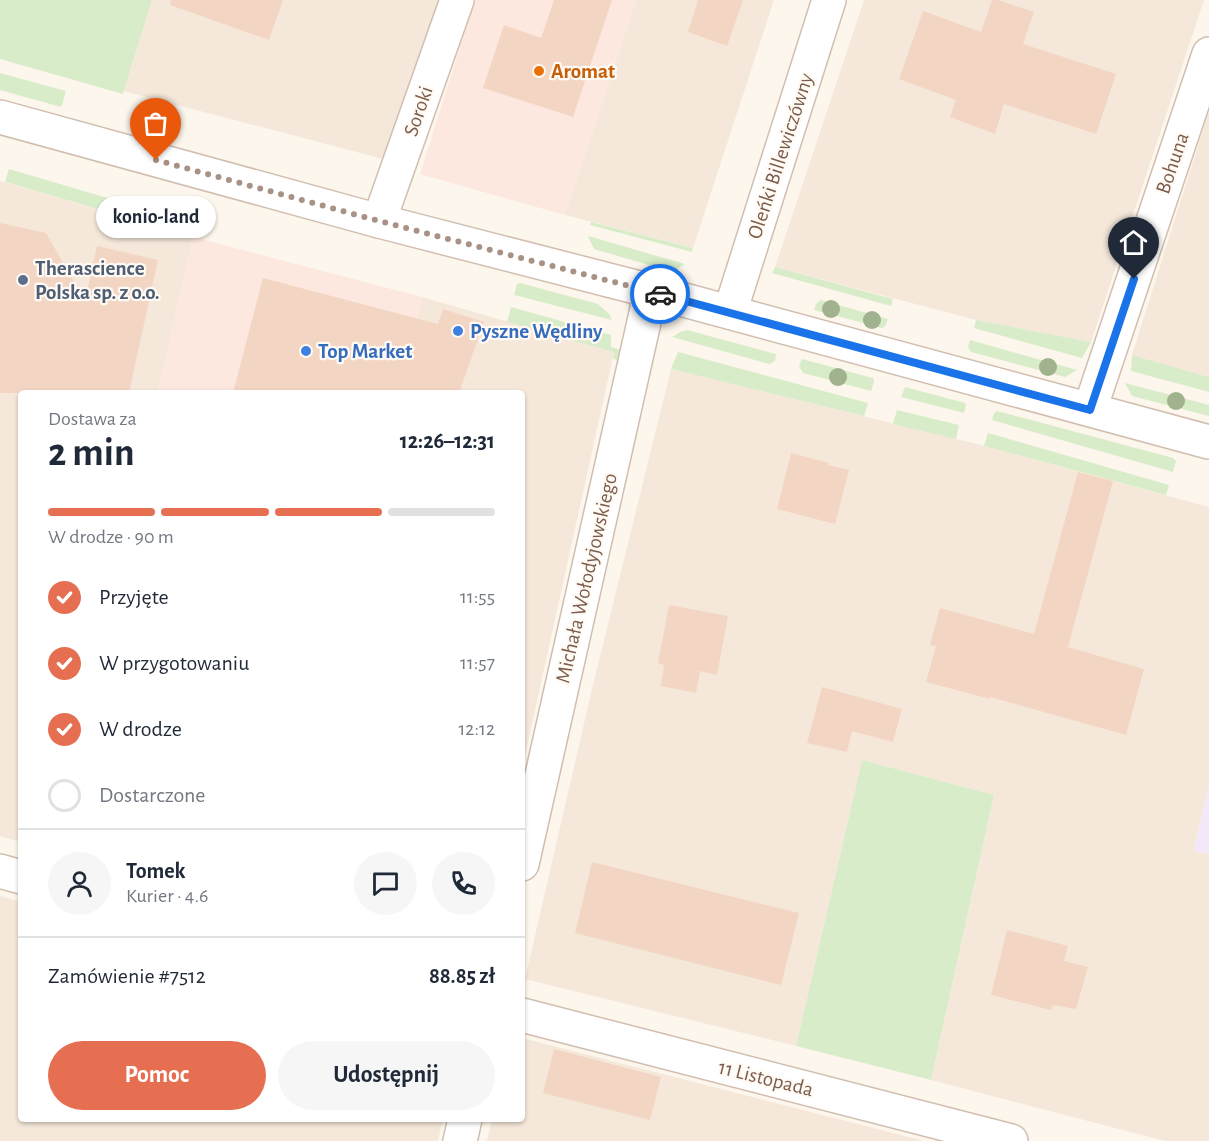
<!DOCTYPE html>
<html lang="pl">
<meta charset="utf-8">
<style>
:root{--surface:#fff;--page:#f6f6f7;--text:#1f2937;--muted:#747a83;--line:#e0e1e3;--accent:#e76f51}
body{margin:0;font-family:"Alegreya Sans",sans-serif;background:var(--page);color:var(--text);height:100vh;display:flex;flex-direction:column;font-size:22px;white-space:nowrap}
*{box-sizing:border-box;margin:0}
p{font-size:20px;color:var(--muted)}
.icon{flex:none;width:33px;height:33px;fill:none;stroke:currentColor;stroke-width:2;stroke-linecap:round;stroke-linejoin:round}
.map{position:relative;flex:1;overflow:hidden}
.side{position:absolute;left:18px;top:390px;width:507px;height:732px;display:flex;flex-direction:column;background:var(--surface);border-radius:6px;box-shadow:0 2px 4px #0004}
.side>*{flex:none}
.pin{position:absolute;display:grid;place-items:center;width:51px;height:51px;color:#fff;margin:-62px -26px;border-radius:50% 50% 50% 0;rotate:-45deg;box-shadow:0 0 6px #0007}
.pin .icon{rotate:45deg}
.courier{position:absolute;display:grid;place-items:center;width:60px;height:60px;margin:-30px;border:4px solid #1a73e8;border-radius:50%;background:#fff;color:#222;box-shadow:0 2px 8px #0007}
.bubble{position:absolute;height:42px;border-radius:21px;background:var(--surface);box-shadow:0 2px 4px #0004;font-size:20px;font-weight:700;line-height:42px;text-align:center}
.head em{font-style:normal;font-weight:700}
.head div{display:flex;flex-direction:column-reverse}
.head{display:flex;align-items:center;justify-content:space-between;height:102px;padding:0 30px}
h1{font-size:39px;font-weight:700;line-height:45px}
.bar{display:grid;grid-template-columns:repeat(4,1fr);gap:9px 6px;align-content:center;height:72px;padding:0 30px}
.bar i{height:8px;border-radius:4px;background:var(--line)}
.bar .on{background:var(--accent)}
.bar p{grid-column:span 4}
.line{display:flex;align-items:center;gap:15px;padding:0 30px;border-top:2px solid var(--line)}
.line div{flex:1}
.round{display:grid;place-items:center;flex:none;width:63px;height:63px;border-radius:32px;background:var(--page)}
ol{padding:0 30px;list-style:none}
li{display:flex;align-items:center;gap:18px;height:66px}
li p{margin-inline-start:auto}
li .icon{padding:6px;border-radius:50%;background:var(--accent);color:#fff;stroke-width:4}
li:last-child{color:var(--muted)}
li i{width:33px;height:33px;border:3px solid var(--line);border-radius:50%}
.primary-button{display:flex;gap:12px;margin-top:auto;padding:12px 30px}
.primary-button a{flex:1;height:69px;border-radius:36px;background:var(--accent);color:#fff;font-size:24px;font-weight:700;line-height:69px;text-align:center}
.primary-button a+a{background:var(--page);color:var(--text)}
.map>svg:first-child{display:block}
.residential{fill:#f5e8da}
.commercial{fill:#fde8e0}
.education{fill:#f3e8fa}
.green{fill:#d8ecc9}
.building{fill:#f3d5c3}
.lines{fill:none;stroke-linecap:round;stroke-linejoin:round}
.minor-casing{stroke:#d1beb0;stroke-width:36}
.minor{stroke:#fff;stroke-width:33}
.tree{fill:#a0b28e}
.done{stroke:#a89285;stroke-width:6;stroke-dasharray:0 10.8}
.route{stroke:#1a73e8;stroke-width:8}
.food-dot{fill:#e8710a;stroke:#fffaf3;stroke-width:2}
.service-dot{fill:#5c6f8a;stroke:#fffaf3;stroke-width:2}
.shop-dot{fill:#3f7fe0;stroke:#fffaf3;stroke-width:2}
.labels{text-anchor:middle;stroke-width:4.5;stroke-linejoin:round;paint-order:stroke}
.food-label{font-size:21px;font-weight:bold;fill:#c56008;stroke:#fffaf3;text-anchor:start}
.street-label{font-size:21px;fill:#7a5c4d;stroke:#fffaf3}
.service-label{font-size:21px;font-weight:bold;fill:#4e5e75;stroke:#fffaf3;text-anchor:start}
.shop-label{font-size:21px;font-weight:bold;fill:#366cbe;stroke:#fffaf3;text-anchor:start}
</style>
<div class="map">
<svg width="1209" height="1141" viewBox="0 0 1209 1141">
<rect width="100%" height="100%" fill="#fdf6ec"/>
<!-- residential -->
<g class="residential">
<polygon points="152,0 439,0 387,160 124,91"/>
<polygon points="636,0 774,0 693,248 565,215"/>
<polygon points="864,0 1204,0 1091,342 976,320 775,267"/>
<polygon points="1209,111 1209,377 1132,355"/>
<polygon points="0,181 193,237 158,393 21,393 21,842 0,836"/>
<polygon points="422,297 614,352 522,769 522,393 400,393"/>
<polygon points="671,369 973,443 1209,507 1209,784 1194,850 1209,854 1209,1141 1165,1141 931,1080 994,795 862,760 796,1046 525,979 592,689"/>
<polygon points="0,896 21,902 21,1119 443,1119 438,1141 0,1141"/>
<polygon points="522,1038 924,1141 487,1141 492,1119 522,1119"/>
</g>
<!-- commercial -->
<g class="commercial">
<polygon points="475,0 636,0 565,215 420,174"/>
<polygon points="193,237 422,297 400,393 158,393"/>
</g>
<!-- education -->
<polygon class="education" points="1209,784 1209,854 1194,850"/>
<!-- green -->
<g class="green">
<polygon points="0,0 152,0 123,94 0,59"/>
<polygon points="0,73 66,91 62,105 61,107 0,90"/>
<polygon points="9,169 111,199 108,212 5,182"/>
<polygon points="591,222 693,248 692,252 590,225"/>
<polygon points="588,236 685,264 675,270 669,271 594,249"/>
<polygon points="775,267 893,299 891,306 772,273"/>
<polygon points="520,283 598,304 609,314 612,320 514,295 517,284"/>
<polygon points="821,300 888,319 886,325 882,328 814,310 816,304"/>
<polygon points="511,307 611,335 611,347 625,351 624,362 613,359 614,352 507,322"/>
<polygon points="976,320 1091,342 1082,358 974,328"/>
<polygon points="687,330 776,354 775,361 769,364 672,337 680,332"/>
<polygon points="970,340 1077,370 1065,377 971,352 968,347"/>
<polygon points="678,352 868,403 864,416 671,369"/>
<polygon points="1132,355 1209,377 1209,392 1131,371"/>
<polygon points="802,359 873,378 874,381 871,391 803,373 799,366"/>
<polygon points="1125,383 1209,405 1209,416 1132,396"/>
<polygon points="905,387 965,403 966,405 964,413 901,397"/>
<polygon points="897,410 959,425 956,439 893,424"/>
<polygon points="997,411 1173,458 1176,461 1173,472 992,420 994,413"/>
<polygon points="988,433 1169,485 1166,495 984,446"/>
<polygon points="862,760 994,795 931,1080 796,1046"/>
</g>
<!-- building -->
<g class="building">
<polygon points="171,0 283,0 269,40 170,5"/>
<polygon points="554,0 612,0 573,117 483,88 504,25 541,38"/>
<polygon points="698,0 743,0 727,46 688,32"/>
<polygon points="992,0 998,0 1034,12 1023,44 1116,74 1096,134 1004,104 995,134 950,117 956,100 899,79 923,11 981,32"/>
<polygon points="0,223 46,233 85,301 97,246 158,260 129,393 0,393"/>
<polygon points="263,278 438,324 443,309 484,322 459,393 233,393"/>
<polygon points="791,453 829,463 828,465 849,470 835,524 777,509"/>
<polygon points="1078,472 1113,481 1068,647 1144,669 1126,735 990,697 990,699 926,682 936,646 930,645 940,608 1034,634"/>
<polygon points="669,605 728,616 717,675 700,671 696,693 661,686 664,665 658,663"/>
<polygon points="822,687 902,709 893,742 852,731 847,752 807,743"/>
<polygon points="592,862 799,913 781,985 575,933"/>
<polygon points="1007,930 1068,946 1064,961 1088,967 1076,1009 1053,1005 1051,1010 991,995"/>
<polygon points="554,1049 661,1077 650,1120 543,1093"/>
</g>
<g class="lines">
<!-- minor casing -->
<g class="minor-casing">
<g id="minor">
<polyline points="0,117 379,221 651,291 1209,442"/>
<polyline points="379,221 457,0"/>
<polyline points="730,312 829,0"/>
<polyline points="1090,409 1209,54"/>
<polyline points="522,864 651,291"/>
<polyline points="0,871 21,877"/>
<polyline points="522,1015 1011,1141"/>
<polyline points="460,1141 465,1119"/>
</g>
</g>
<!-- minor -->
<use href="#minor" class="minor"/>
</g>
<!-- trees -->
<g class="tree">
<circle cx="831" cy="309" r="9"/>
<circle cx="872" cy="320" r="9"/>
<circle cx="1048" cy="367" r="9"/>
<circle cx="838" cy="377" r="9"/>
<circle cx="1176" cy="401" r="9"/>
</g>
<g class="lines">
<!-- done -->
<polyline class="done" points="156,160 379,221 660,294"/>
<!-- route -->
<polyline class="route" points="660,294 1090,410 1134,279"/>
</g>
<!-- markers -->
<circle class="food-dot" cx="539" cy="71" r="6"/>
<circle class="service-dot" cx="23" cy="280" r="6"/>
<g class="shop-dot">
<circle cx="458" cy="331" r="6"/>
<circle cx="306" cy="351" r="6"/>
</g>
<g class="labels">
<!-- food labels -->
<g class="food-label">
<text x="551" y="78">Aromat</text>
</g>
<!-- street labels -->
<g class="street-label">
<text transform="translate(418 111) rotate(-71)" y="7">Soroki</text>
<text transform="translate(780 156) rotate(-72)" y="7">Oleńki Billewiczówny</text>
<text transform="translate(1172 163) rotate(-71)" y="7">Bohuna</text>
<text transform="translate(586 578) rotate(-77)" y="7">Michała Wołodyjowskiego</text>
<text transform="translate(766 1078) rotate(14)" y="7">11 Listopada</text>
</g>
<!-- service labels -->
<g class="service-label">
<text x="35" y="275">Therascience<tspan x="35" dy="24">Polska sp. z o.o.</tspan></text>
</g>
<!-- shop labels -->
<g class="shop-label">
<text x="470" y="338">Pyszne Wędliny</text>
<text x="318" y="358">Top Market</text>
</g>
</g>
</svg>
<div class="pin" style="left:156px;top:160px;background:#ea580c"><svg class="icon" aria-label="bag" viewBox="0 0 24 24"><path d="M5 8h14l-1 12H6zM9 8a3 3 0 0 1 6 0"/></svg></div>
<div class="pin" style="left:1134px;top:279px;background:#1f2937"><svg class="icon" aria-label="home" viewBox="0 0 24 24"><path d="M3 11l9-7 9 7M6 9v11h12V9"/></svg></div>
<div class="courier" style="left:660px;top:294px"><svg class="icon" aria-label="car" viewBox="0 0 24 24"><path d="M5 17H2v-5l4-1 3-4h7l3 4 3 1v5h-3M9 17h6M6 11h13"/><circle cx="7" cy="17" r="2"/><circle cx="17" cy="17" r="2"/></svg></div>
<div class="bubble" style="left:96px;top:196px;width:120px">konio-land</div>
<section class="side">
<div class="head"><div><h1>2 min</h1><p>Dostawa za</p></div><em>12:26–12:31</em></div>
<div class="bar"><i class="on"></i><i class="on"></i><i class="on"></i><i></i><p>W drodze · 90 m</p></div>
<ol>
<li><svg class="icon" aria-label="check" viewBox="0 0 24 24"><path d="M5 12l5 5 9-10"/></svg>Przyjęte<p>11:55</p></li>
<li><svg class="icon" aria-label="check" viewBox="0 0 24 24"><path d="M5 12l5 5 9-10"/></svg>W przygotowaniu<p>11:57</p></li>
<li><svg class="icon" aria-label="check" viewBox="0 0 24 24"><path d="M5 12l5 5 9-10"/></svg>W drodze<p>12:12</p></li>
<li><i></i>Dostarczone</li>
</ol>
<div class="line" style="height:108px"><a class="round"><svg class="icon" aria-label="person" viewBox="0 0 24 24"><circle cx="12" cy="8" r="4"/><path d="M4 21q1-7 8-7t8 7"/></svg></a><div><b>Tomek</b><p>Kurier · 4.6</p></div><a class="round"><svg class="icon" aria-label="chat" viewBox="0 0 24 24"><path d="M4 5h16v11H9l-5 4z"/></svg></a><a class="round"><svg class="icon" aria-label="phone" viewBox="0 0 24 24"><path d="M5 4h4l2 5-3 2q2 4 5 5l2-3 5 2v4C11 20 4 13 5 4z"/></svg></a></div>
<div class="line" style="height:78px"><div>Zamówienie #7512</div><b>88.85 zł</b></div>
<div class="primary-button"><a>Pomoc</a><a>Udostępnij</a></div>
</section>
</div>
